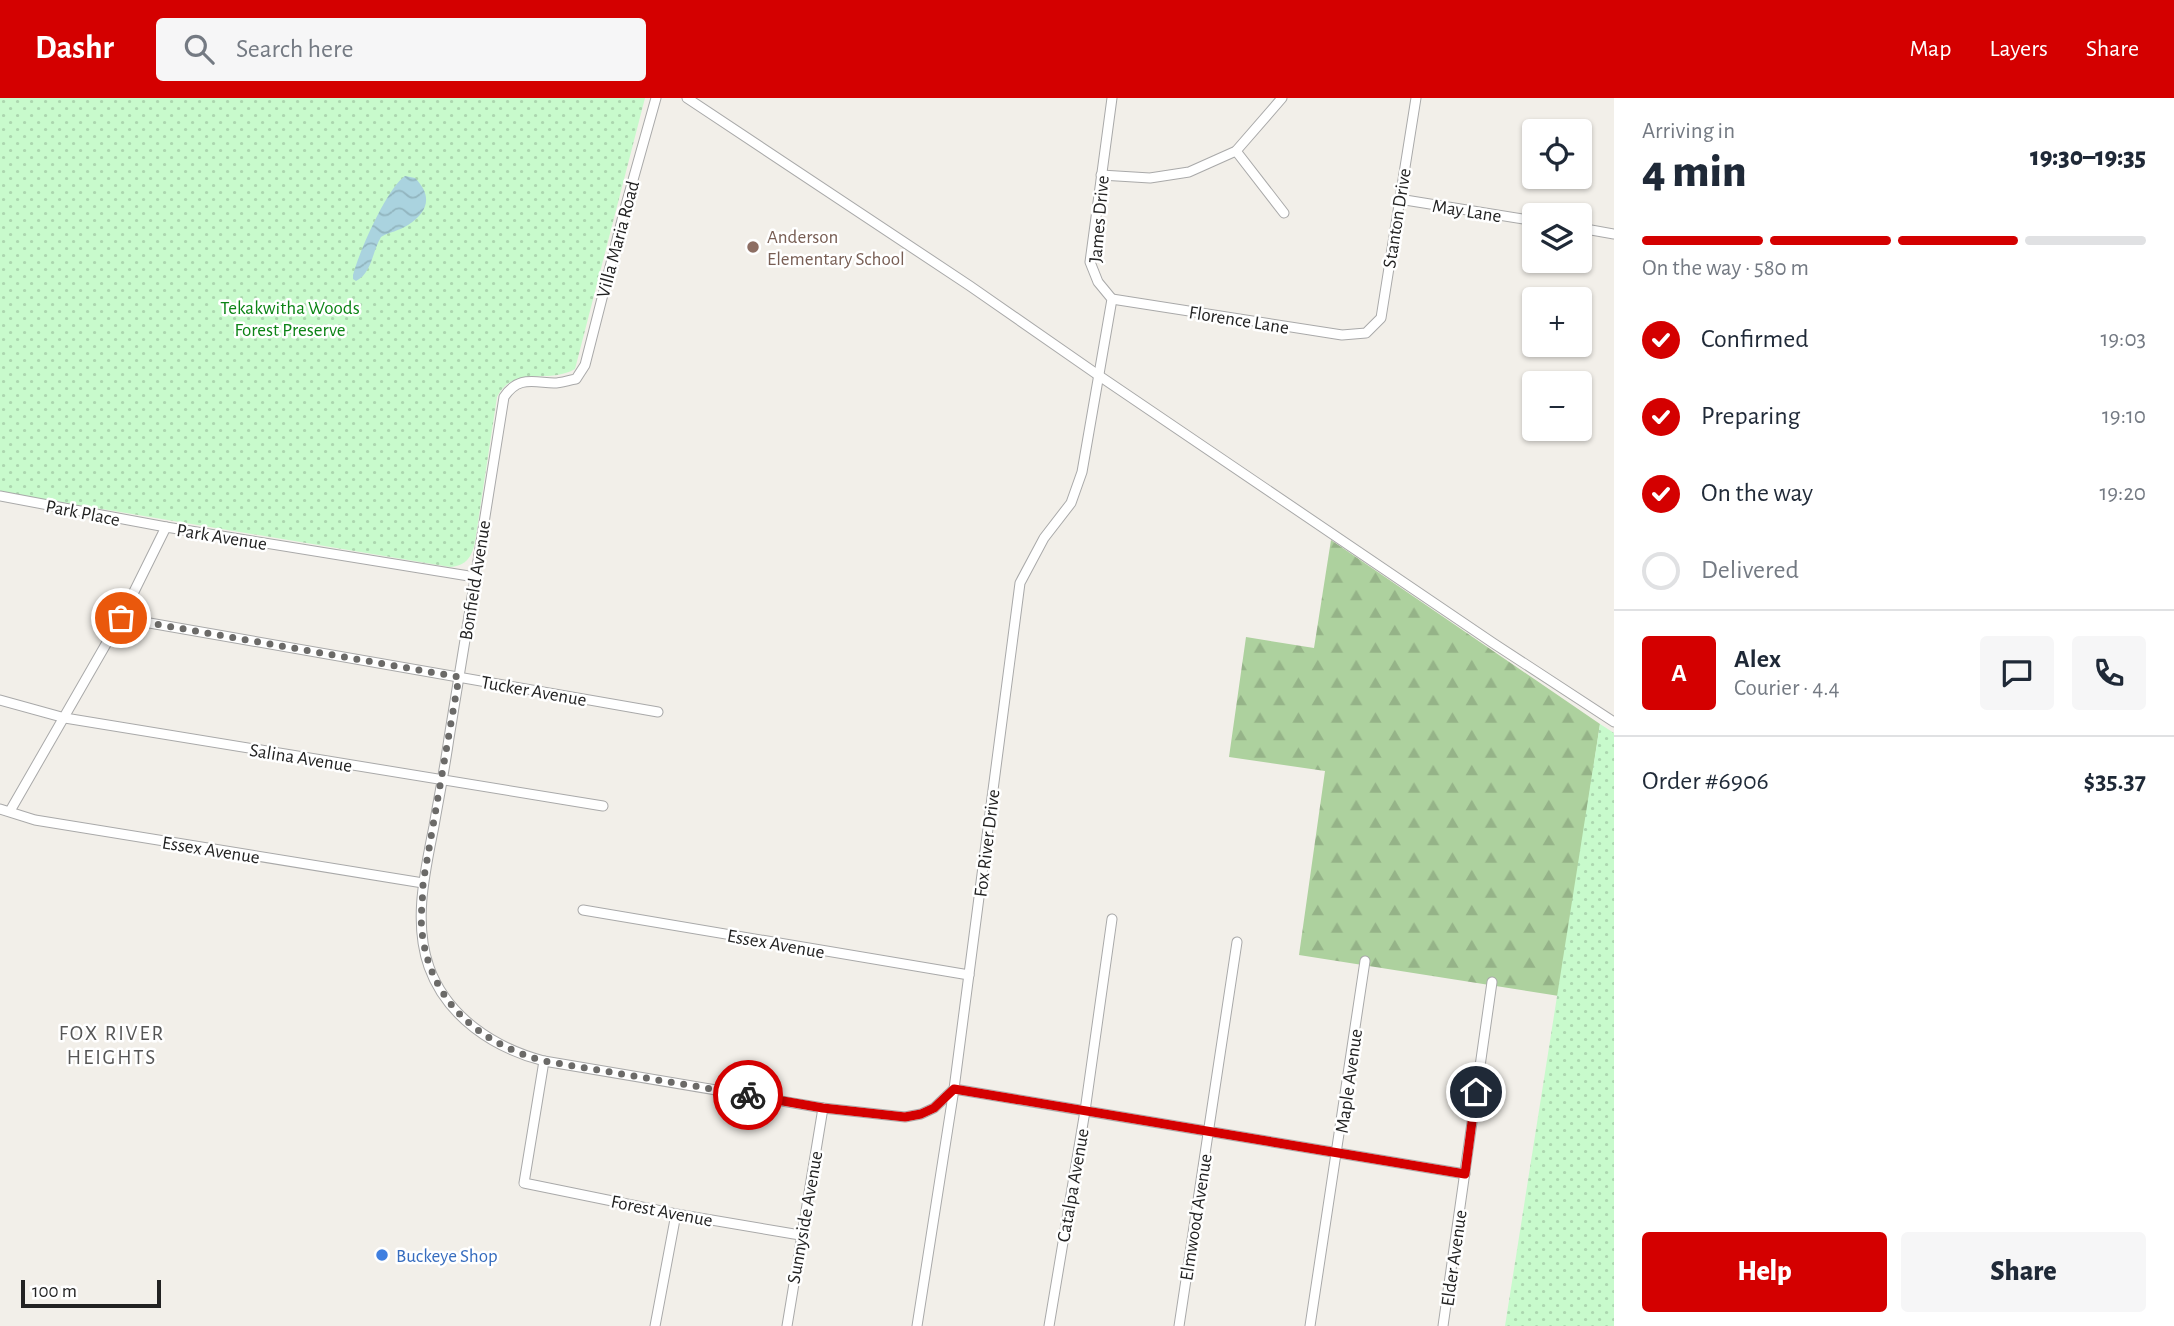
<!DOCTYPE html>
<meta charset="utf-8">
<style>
:root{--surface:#fff;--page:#f6f6f7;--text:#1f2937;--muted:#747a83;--line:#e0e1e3;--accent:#d40000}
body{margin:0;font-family:"Alegreya Sans",sans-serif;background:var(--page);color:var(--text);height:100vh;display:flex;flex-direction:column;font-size:26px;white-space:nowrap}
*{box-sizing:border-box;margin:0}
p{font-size:23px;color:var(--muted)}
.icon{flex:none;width:38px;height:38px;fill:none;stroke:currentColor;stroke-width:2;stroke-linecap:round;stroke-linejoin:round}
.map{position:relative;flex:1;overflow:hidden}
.panel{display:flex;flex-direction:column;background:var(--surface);width:560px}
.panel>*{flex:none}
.tools{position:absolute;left:1522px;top:21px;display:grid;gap:14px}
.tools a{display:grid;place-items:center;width:70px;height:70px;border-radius:7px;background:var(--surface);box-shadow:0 2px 5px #0004;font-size:35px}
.scale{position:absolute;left:21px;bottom:18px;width:140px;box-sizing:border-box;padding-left:7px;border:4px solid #222;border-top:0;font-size:19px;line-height:24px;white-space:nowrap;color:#222;-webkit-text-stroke:5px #fff;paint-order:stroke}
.pin{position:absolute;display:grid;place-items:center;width:60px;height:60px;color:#fff;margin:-30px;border:4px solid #fff;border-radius:50%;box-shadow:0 2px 7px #0007}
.courier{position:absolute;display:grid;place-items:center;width:70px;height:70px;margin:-35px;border:5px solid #d40000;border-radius:50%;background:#fff;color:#222;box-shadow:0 2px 9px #0007}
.summary em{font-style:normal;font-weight:800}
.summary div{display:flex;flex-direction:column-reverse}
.summary{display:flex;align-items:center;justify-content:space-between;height:119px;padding:0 28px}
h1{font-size:46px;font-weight:800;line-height:52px}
.bar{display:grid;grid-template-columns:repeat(4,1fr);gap:10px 7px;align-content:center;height:84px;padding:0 28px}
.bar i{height:9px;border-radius:5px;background:var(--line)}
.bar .current{background:var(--accent)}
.bar p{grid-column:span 4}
.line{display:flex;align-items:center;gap:18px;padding:0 28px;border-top:2px solid var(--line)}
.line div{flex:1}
.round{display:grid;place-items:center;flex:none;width:74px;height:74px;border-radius:7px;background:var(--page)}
ol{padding:0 28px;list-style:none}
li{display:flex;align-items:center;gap:21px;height:77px}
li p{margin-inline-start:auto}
li .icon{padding:7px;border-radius:50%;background:var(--accent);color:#fff;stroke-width:4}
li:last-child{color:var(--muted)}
li i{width:38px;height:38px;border:4px solid var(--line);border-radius:50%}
.action{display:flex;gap:14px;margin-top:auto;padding:14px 28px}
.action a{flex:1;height:80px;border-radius:7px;background:var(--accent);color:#fff;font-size:28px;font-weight:800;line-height:80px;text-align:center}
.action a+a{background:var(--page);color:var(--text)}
header{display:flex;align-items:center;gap:42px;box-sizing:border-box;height:98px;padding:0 35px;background:var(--accent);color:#fff}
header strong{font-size:33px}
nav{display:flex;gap:38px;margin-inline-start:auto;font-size:24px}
.search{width:490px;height:63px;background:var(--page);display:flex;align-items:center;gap:18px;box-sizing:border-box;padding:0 24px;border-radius:7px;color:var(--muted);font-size:26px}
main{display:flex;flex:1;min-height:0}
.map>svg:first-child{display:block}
.forest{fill:url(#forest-firs)}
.park{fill:url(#park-dots)}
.water{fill:url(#water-waves)}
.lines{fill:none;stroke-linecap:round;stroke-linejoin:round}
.minor-casing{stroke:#a9a9a9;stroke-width:11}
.minor{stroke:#fff;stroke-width:9}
.done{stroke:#6b6a68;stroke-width:7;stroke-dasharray:0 12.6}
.route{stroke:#d40000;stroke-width:9}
.education-dot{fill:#8d6e63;stroke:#fff;stroke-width:2.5}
.shop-dot{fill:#3f7fe0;stroke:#fff;stroke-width:2.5}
.labels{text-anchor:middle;stroke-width:5;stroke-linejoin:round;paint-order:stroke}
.street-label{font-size:19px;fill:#222;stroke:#fff}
.education-label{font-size:19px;fill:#785e54;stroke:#fff;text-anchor:start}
.park-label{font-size:19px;fill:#0c8416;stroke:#fff}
.shop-label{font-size:19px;fill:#366cbe;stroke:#fff;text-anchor:start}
.neighbourhood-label{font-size:21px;letter-spacing:2px;fill:#555;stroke:#fff}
</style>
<header>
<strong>Dashr</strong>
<div class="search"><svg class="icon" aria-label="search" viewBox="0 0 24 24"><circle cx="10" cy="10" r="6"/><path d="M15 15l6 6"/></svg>Search here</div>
<nav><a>Map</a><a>Layers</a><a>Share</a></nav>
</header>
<main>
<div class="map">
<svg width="1614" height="1228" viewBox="0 0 1614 1228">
<defs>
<pattern id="forest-firs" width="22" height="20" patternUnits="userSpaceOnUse" patternTransform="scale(1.75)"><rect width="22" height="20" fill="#add19e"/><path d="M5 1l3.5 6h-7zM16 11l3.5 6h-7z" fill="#95b388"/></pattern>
<pattern id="park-dots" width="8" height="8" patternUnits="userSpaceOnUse" patternTransform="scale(1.75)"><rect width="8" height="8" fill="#c8facc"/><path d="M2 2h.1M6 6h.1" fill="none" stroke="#acd6af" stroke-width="1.8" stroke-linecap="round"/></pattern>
<pattern id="water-waves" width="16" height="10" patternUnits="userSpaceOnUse" patternTransform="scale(1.75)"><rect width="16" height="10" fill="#aad3df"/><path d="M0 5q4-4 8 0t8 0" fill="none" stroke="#92b5bf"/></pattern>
</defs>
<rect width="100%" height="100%" fill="#f2efe9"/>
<!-- forest -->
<polygon class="forest" points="1331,442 1600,626 1559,898 1299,857 1325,673 1229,659 1246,539 1314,550"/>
<!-- park -->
<g class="park">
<path d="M0 0H645L575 271C547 287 514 266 497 299L475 444C472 459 466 468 450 469L0 394Z"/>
<polygon points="1600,626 1614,635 1614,1228 1505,1228"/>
</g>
<!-- water -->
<path class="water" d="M405 78 415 80C433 98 428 114 408 127 399 133 389 134 381 139 372 154 372 175 356 183L353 181V177C359 154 387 90 405 78Z"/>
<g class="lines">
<!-- minor casing -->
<g class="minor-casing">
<g id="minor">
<path d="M656 0 624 114 585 267 576 281C569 282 561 285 554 285 532 284 518 278 504 299 486 413 468 526 449 640 445 669 439 699 434 728 425 774 413 824 429 869 447 919 494 950 544 963L823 1010 905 1019 921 1016 934 1010 954 991 1465 1076"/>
<polyline points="687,0 970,188 1098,277 1493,545 1614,624"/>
<polyline points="1236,53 1284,115"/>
<polyline points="1101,77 1150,80 1189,74 1236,53 1282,0"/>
<polyline points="1399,101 1535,123"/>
<polyline points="1580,130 1614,136"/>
<polyline points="1112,201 1342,237 1366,235 1381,220 1416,0"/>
<polyline points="0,398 166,429"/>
<polyline points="121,520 658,614"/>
<polyline points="0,602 65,620 603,708"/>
<polyline points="0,711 35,722 423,785"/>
<polyline points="10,713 121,520 166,429 475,479"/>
<polyline points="583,812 969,877"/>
<polyline points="544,963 524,1085 676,1116 800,1137"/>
<polyline points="655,1228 676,1116"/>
<polyline points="787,1228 823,1010"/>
<polyline points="917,1228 954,991 1020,485 1044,440 1071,405 1082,374 1112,201 1098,184 1090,164 1112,0"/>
<polyline points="1049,1228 1085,1013 1112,821"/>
<polyline points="1179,1228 1237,844"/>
<polyline points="1310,1228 1365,863"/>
<polyline points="1443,1228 1492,884"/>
</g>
</g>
<!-- minor -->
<use href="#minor" class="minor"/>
</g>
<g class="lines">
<!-- done -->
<path class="done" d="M121 520 459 579 423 785C423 801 420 818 422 834 430 903 478 945 544 963L748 997"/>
<!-- route -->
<polyline class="route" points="748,997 823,1010 905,1019 921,1016 934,1010 954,991 1465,1076 1476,994"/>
</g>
<!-- markers -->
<circle class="education-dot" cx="753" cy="149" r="7"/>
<circle class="shop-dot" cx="382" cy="1157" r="7"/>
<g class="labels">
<!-- street labels -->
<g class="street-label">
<text transform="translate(1467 112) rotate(9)" y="7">May Lane</text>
<text transform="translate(1396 120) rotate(-81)" y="7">Stanton Drive</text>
<text transform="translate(1098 121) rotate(-85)" y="7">James Drive</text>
<text transform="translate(617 141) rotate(-75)" y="7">Villa Maria Road</text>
<text transform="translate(1239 221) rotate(9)" y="7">Florence Lane</text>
<text transform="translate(83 414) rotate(11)" y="7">Park Place</text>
<text transform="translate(222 438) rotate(9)" y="7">Park Avenue</text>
<text transform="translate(474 482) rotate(-81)" y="7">Bonfield Avenue</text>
<text transform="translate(534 592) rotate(10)" y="7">Tucker Avenue</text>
<text transform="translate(301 659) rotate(9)" y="7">Salina Avenue</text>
<text transform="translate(986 745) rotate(-83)" y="7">Fox River Drive</text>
<text transform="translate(211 751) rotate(9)" y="7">Essex Avenue</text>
<text transform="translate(776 845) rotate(10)" y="7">Essex Avenue</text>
<text transform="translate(1348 983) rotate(-82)" y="7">Maple Avenue</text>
<text transform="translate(1072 1087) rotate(-80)" y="7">Catalpa Avenue</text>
<text transform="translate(662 1112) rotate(11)" y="7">Forest Avenue</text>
<text transform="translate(804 1119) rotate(-80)" y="7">Sunnyside Avenue</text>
<text transform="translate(1195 1119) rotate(-81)" y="7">Elmwood Avenue</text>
<text transform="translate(1453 1160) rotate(-82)" y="7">Elder Avenue</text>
</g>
<!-- education labels -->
<g class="education-label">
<text x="767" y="145">Anderson<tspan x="767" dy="22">Elementary School</tspan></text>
</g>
<!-- park labels -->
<g class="park-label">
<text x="290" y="216">Tekakwitha Woods<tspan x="290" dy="22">Forest Preserve</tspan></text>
</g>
<!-- shop labels -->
<g class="shop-label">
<text x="396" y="1164">Buckeye Shop</text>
</g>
<!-- neighbourhood labels -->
<g class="neighbourhood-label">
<text x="112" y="942">FOX RIVER<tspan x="112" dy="24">HEIGHTS</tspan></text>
</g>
</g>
</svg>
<div class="tools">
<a><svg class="icon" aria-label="locate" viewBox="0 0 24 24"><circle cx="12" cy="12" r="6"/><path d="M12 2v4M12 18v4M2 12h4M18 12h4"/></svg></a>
<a><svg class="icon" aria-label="layers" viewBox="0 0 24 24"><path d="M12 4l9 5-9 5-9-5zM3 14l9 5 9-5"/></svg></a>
<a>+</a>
<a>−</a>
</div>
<div class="scale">100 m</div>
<div class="pin" style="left:121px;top:520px;background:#ea580c"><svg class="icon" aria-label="bag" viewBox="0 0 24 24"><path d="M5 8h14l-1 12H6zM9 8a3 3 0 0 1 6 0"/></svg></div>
<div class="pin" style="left:1476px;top:994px;background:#1f2937"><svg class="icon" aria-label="home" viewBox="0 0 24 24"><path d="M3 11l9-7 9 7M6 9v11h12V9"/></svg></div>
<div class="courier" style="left:748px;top:997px"><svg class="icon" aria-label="bike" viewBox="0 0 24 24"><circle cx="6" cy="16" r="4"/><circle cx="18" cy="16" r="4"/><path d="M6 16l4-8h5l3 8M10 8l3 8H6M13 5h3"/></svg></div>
</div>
<section class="panel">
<div class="summary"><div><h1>4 min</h1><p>Arriving in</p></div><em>19:30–19:35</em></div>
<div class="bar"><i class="current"></i><i class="current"></i><i class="current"></i><i></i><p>On the way · 580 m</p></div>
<ol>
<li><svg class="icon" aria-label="check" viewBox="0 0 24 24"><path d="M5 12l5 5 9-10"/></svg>Confirmed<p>19:03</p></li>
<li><svg class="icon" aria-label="check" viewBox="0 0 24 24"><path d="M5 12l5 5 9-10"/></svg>Preparing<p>19:10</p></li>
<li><svg class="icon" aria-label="check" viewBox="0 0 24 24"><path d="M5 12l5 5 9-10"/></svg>On the way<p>19:20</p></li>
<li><i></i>Delivered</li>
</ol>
<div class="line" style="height:126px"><b class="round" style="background:var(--accent);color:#fff">A</b><div><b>Alex</b><p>Courier · 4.4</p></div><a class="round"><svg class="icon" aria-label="chat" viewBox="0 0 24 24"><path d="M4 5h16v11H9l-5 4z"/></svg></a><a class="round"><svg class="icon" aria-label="phone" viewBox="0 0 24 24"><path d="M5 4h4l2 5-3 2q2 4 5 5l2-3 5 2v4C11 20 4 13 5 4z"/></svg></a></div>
<div class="line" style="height:91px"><div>Order #6906</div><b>$35.37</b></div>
<div class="action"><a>Help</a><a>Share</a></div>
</section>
</main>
